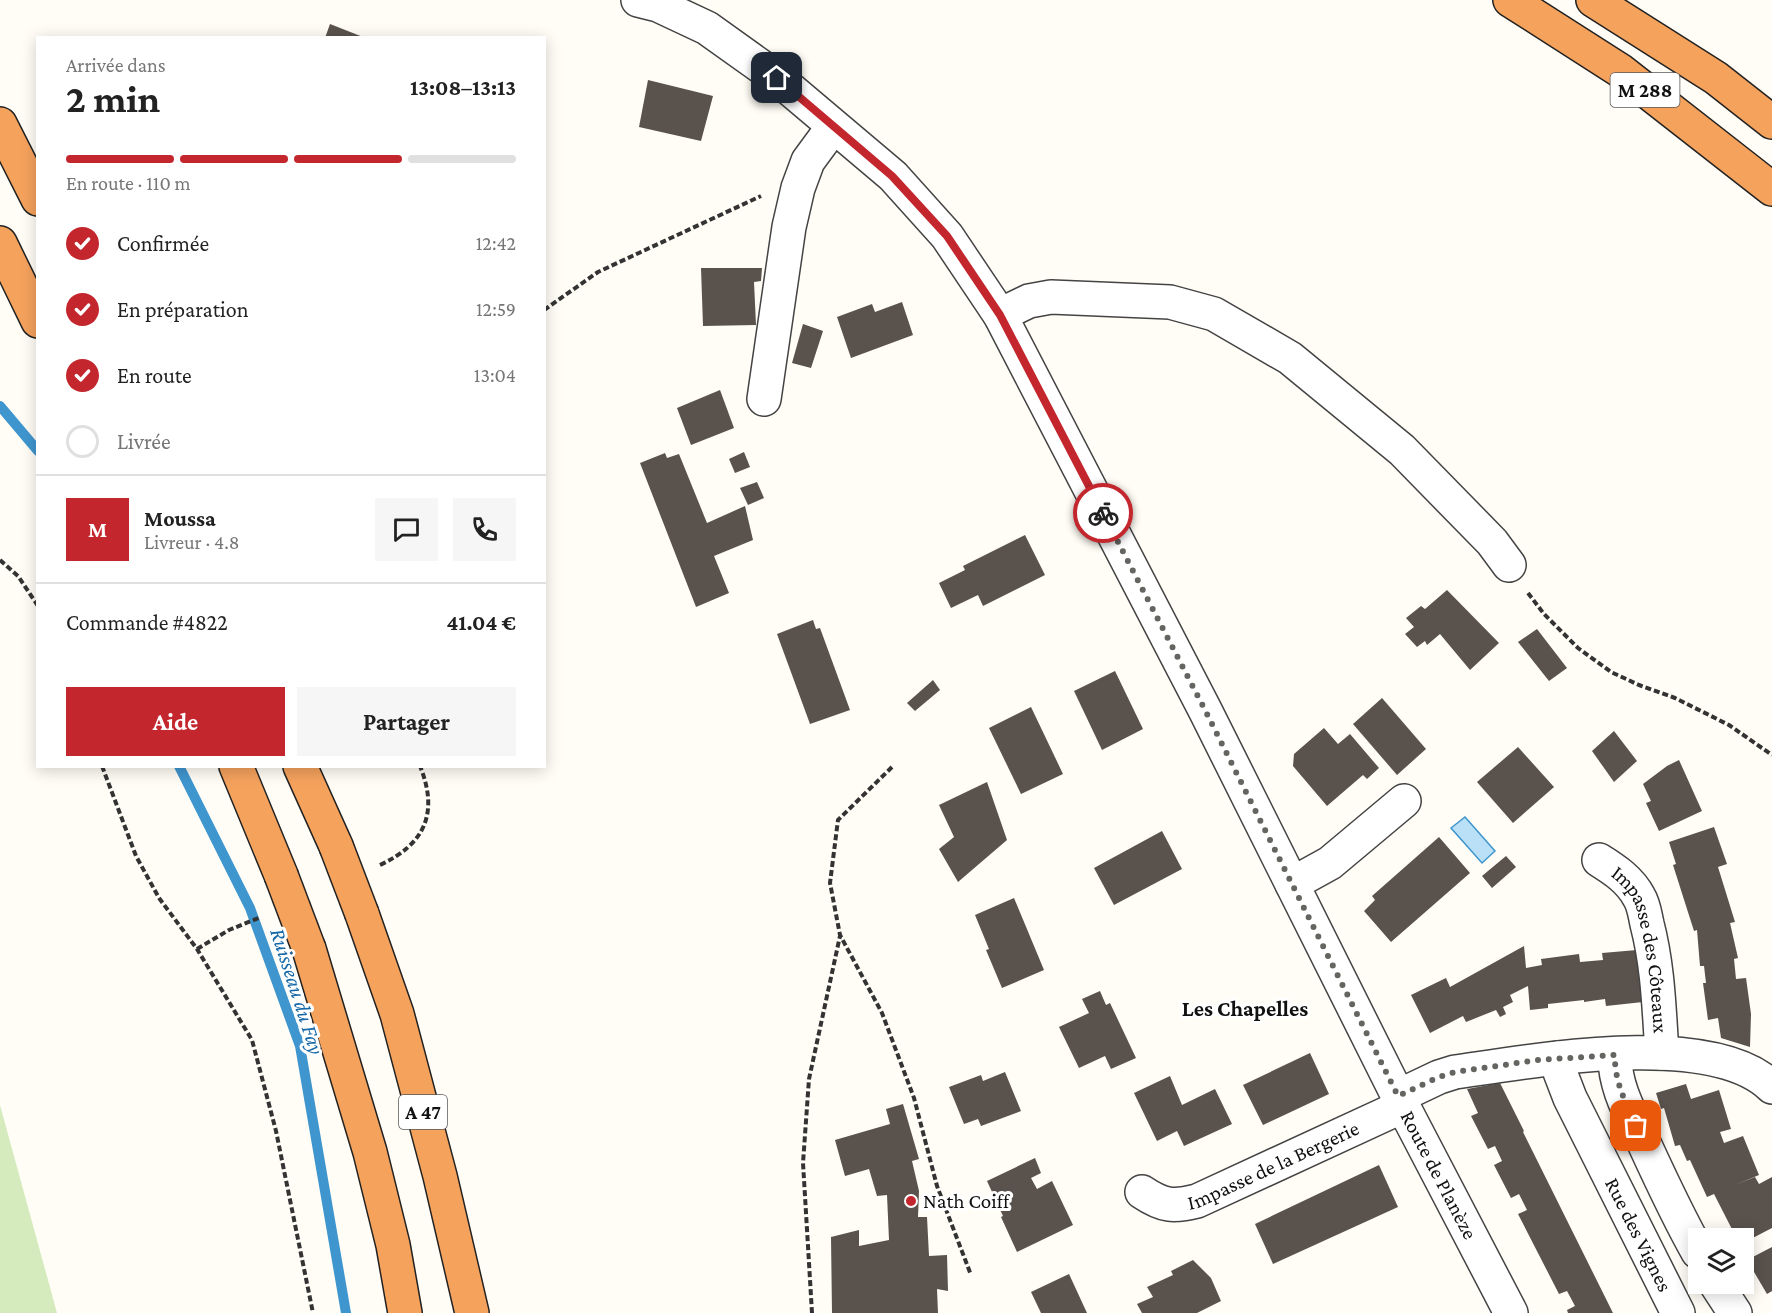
<!DOCTYPE html>
<html lang="fr">
<meta charset="utf-8">
<style>
:root{--surface:#fff;--page:#f6f6f6;--text:#222;--muted:#767676;--line:#e0e0e0;--accent:#c4262e}
body{margin:0;font-family:"Crimson Pro",serif;background:var(--page);color:var(--text);height:100vh;display:flex;flex-direction:column;font-size:22px;white-space:nowrap}
*{box-sizing:border-box;margin:0}
p{font-size:20px;color:var(--muted)}
.icon{flex:none;width:33px;height:33px;fill:none;stroke:currentColor;stroke-width:2;stroke-linecap:round;stroke-linejoin:round}
.map{position:relative;flex:1;overflow:hidden}
.drawer{position:absolute;left:36px;top:36px;width:510px;height:732px;display:flex;flex-direction:column;background:var(--surface);border-radius:0px;box-shadow:0 3px 15px #0003}
.drawer>*{flex:none}
.tools{position:absolute;left:1688px;top:1228px;display:grid;gap:12px}
.tools a{display:grid;place-items:center;width:66px;height:66px;border-radius:0px;background:var(--surface);box-shadow:0 3px 15px #0003;font-size:30px}
.pin{position:absolute;display:grid;place-items:center;width:51px;height:51px;color:#fff;margin:-26px;border-radius:12px;box-shadow:0 3px 9px #0006}
.courier{position:absolute;display:grid;place-items:center;width:60px;height:60px;margin:-30px;border:4px solid #c4262e;border-radius:50%;background:#fff;color:#222;box-shadow:0 2px 8px #0007}
.head em{font-style:normal;font-weight:700}
.head div{display:flex;flex-direction:column-reverse}
.head{display:flex;align-items:center;justify-content:space-between;height:102px;padding:0 30px}
h1{font-size:39px;font-weight:700;line-height:45px}
.bar{display:grid;grid-template-columns:repeat(4,1fr);gap:9px 6px;align-content:center;height:72px;padding:0 30px}
.bar i{height:8px;border-radius:4px;background:var(--line)}
.bar .selected{background:var(--accent)}
.bar p{grid-column:span 4}
.line{display:flex;align-items:center;gap:15px;padding:0 30px;border-top:2px solid var(--line)}
.line div{flex:1}
.round{display:grid;place-items:center;flex:none;width:63px;height:63px;border-radius:0px;background:var(--page)}
ol{padding:0 30px;list-style:none}
li{display:flex;align-items:center;gap:18px;height:66px}
li p{margin-inline-start:auto}
li .icon{padding:6px;border-radius:50%;background:var(--accent);color:#fff;stroke-width:4}
li:last-child{color:var(--muted)}
li i{width:33px;height:33px;border:3px solid var(--line);border-radius:50%}
.action{display:flex;gap:12px;margin-top:auto;padding:12px 30px}
.action a{flex:1;height:69px;border-radius:0px;background:var(--accent);color:#fff;font-size:24px;font-weight:700;line-height:69px;text-align:center}
.action a+a{background:var(--page);color:var(--text)}
.map>svg:first-child{display:block}
.green{fill:#d5ebbd}
.water{fill:#b9e0f7;stroke:#3f96cf;stroke-width:1.5}
.lines{fill:none;stroke-linecap:round;stroke-linejoin:round}
.stream{stroke:#3f96cf;stroke-width:10}
.building{fill:#5a524d}
.minor-casing{stroke:#444;stroke-width:36}
.highway-casing{stroke:#222;stroke-width:36}
.path{stroke:#333;stroke-width:4;stroke-dasharray:6 3;stroke-linecap:butt}
.minor{stroke:#fff;stroke-width:33}
.highway{stroke:#f5a25d;stroke-width:33}
.highway-bridge-casing{stroke:#222;stroke-width:36;stroke-linecap:butt}
.highway-bridge{stroke:#f5a25d;stroke-width:33}
.done{stroke:#646461;stroke-width:6;stroke-dasharray:0 10.8}
.route{stroke:#c4262e;stroke-width:8}
.poi-dot{fill:#c4262e;stroke:#fff;stroke-width:2}
.labels{text-anchor:middle;stroke-width:6;stroke-linejoin:round;paint-order:stroke}
.shield{fill:#fff;stroke:#585858;stroke-width:1.5}
.shield-label{font-size:20px;font-weight:bold;fill:#111}
.street-label{font-size:21px;fill:#111;stroke:#fff}
.poi-label{font-size:21px;fill:#111;stroke:#fff;text-anchor:start}
.water-label{font-size:22px;font-style:italic;fill:#1768a6;stroke:#fff}
.neighbourhood-label{font-size:22px;font-weight:bold;fill:#111;stroke:#fff}
</style>
<div class="map">
<svg width="1772" height="1313" viewBox="0 0 1772 1313">
<rect width="100%" height="100%" fill="#fffdf5"/>
<!-- green -->
<polygon class="green" points="0,1105 57,1313 0,1313"/>
<!-- water -->
<polygon class="water" points="1465,817 1495,851 1482,863 1451,828"/>
<g class="lines">
<!-- stream -->
<g class="stream">
<polyline points="0,406 38,451"/>
<polyline points="179,766 250,908 300,1046 346,1313"/>
</g>
</g>
<!-- building -->
<g class="building">
<polygon points="330,24 363,37 363,38 325,38"/>
<polygon points="648,80 713,96 701,141 639,127"/>
<polygon points="701,268 762,268 761,281 754,282 756,325 703,326"/>
<polygon points="902,302 913,335 851,358 837,317 872,304 875,312"/>
<polygon points="803,324 823,331 811,368 792,363"/>
<polygon points="720,390 734,428 691,445 677,408"/>
<polygon points="744,452 750,467 735,473 729,459"/>
<polygon points="665,453 667,458 679,454 707,523 745,506 753,540 714,556 729,593 696,607 640,463"/>
<polygon points="757,482 764,498 748,505 740,488"/>
<polygon points="1025,535 1045,575 983,606 978,595 951,608 939,583 965,570 963,566"/>
<polygon points="1447,590 1499,643 1470,670 1440,634 1427,645 1425,641 1417,647 1405,634 1414,627 1406,618 1421,606 1425,609"/>
<polygon points="813,620 816,629 820,628 850,710 810,724 777,634"/>
<polygon points="1537,629 1567,668 1549,681 1518,642"/>
<polygon points="1115,671 1143,729 1102,750 1074,691"/>
<polygon points="933,680 940,690 915,711 907,703"/>
<polygon points="1382,698 1426,749 1397,775 1353,724"/>
<polygon points="1031,707 1063,774 1021,794 989,728"/>
<polygon points="1324,728 1338,744 1350,734 1379,768 1367,779 1363,775 1327,806 1293,766 1294,754"/>
<polygon points="1614,731 1637,761 1614,782 1592,751"/>
<polygon points="1518,747 1554,787 1513,823 1477,782"/>
<polygon points="1679,760 1702,811 1659,831 1646,803 1651,801 1643,784 1667,766"/>
<polygon points="987,782 1007,840 958,882 939,849 954,837 939,805"/>
<polygon points="1714,827 1727,864 1718,867 1735,922 1730,923 1738,958 1734,959 1736,979 1746,978 1751,1014 1750,1047 1721,1038 1718,1018 1708,1020 1703,983 1706,983 1704,966 1700,966 1697,930 1694,931 1673,865 1676,864 1669,842"/>
<polygon points="1162,831 1182,869 1114,905 1094,868"/>
<polygon points="1439,837 1470,873 1391,942 1364,911 1375,900 1372,896"/>
<polygon points="1506,856 1516,867 1492,888 1482,876"/>
<polygon points="1014,898 1044,970 1002,988 986,950 989,949 975,915"/>
<polygon points="1524,946 1526,968 1542,965 1541,959 1579,954 1580,962 1603,960 1602,953 1637,950 1643,1002 1606,1006 1605,999 1584,1002 1584,1000 1548,1004 1548,1008 1530,1010 1528,986 1510,995 1513,1002 1503,1007 1506,1014 1500,1017 1496,1010 1466,1022 1463,1016 1430,1033 1411,995 1446,978 1450,987"/>
<polygon points="1100,991 1106,1005 1110,1003 1136,1058 1111,1069 1105,1056 1079,1068 1059,1027 1089,1013 1082,999"/>
<polygon points="1310,1053 1329,1094 1263,1125 1243,1085"/>
<polygon points="1005,1072 1021,1111 981,1126 978,1119 964,1124 949,1087 981,1075 983,1081"/>
<polygon points="1170,1076 1182,1105 1215,1089 1232,1124 1184,1146 1177,1131 1157,1141 1134,1093"/>
<polygon points="1500,1083 1524,1131 1523,1132 1613,1313 1568,1313 1567,1310 1575,1306 1567,1291 1559,1294 1518,1214 1527,1210 1519,1194 1511,1198 1494,1165 1502,1161 1495,1146 1488,1149 1471,1116 1478,1113 1467,1089"/>
<polygon points="1686,1084 1691,1099 1719,1090 1731,1129 1720,1132 1724,1143 1743,1136 1759,1175 1735,1185 1755,1177 1759,1184 1772,1177 1772,1228 1743,1243 1743,1239 1737,1239 1714,1194 1707,1197 1690,1160 1687,1161 1680,1145 1675,1146 1664,1108 1661,1109 1656,1093"/>
<polygon points="903,1104 919,1159 912,1161 919,1191 918,1217 927,1217 929,1256 947,1255 948,1291 937,1289 938,1313 832,1313 831,1237 859,1230 859,1246 889,1240 887,1195 877,1196 869,1169 845,1176 835,1140 890,1124 886,1109"/>
<polygon points="1035,1158 1041,1173 1031,1178 1037,1189 1052,1181 1073,1225 1017,1252 1001,1217 1003,1216 987,1181"/>
<polygon points="1379,1165 1398,1207 1273,1264 1255,1224"/>
<polygon points="1772,1247 1772,1291 1767,1294 1747,1260"/>
<polygon points="1193,1260 1211,1278 1221,1301 1197,1313 1142,1313 1137,1304 1153,1297 1147,1287 1173,1275 1171,1271"/>
<polygon points="1069,1274 1087,1313 1041,1313 1031,1292"/>
</g>
<g class="lines">
<!-- minor casing -->
<g class="minor-casing">
<g id="minor">
<path id="s1" d="M638 0 658 5 707 28 777 78 893 176 947 236 1000 315 1205 710 1403 1106 1511 1313"/>
<polyline points="1000,315 1029,301 1051,297 1170,302 1214,314 1290,358 1402,450 1492,542 1509,565"/>
<polyline points="764,399 789,227 798,188 808,161 833,127"/>
<path id="s2" d="M1599 860C1615 870 1630 880 1639 897 1644 905 1645 915 1647 924 1658 966 1659 1009 1662 1053"/>
<polyline points="1292,884 1330,863 1404,801"/>
<path d="M1615 1055C1614 1086 1631 1115 1644 1143 1661 1180 1678 1217 1698 1252"/>
<path id="s3" d="M1558 1058 1560 1072 1570 1098 1678 1313"/>
<path d="M1399 1096 1439 1077 1455 1072C1533 1061 1711 1028 1772 1087"/>
<path id="s4" d="M1142 1192C1163 1206 1173 1207 1197 1201L1403 1106"/>
<polyline points="1716,1284 1735,1313"/>
</g>
</g>
<!-- highway casing -->
<g class="highway-casing">
<g id="highway">
<polyline points="1510,0 1621,71 1772,189"/>
<polyline points="1593,0 1716,78 1772,122"/>
<polyline points="0,124 38,199"/>
<polyline points="0,243 38,321"/>
<polyline points="236,766 281,875"/>
<polyline points="300,766 336,846"/>
<polyline points="362,914 397,1014 440,1176 472,1313"/>
<polyline points="309,949 370,1152 393,1245 405,1313"/>
</g>
</g>
<!-- path -->
<g class="path">
<polyline points="544,310 598,272 761,196"/>
<polyline points="0,560 18,576 38,606"/>
<polyline points="1528,593 1544,614 1578,648 1611,672 1639,685 1675,698 1729,725 1772,755"/>
<polyline points="102,766 136,856 159,898 197,949 252,1040 276,1131 313,1313"/>
<polyline points="892,767 838,820 830,883 840,935 882,1013 914,1098 937,1186 971,1275"/>
<path d="M380 865C425 844 439 813 420 766"/>
<polyline points="197,949 229,930 261,917"/>
<polyline points="812,1313 803,1163 809,1079 840,936"/>
</g>
<!-- minor -->
<use href="#minor" class="minor"/>
<!-- highway -->
<use href="#highway" class="highway"/>
<!-- highway-bridge casing -->
<g class="highway-bridge-casing">
<g id="highway-bridge">
<polyline points="336,846 362,914"/>
<polyline points="281,875 309,949"/>
</g>
</g>
<!-- highway-bridge -->
<use href="#highway-bridge" class="highway-bridge"/>
</g>
<g class="lines">
<!-- done -->
<path class="done" d="M1103 513 1205 710 1398 1096 1439 1077 1455 1072 1538 1060 1615 1055C1614 1081 1626 1103 1636 1126"/>
<!-- route -->
<polyline class="route" points="777,78 892,176 947,236 1000,315 1103,513"/>
</g>
<!-- markers -->
<circle class="poi-dot" cx="911" cy="1201" r="6"/>
<g class="labels">
<!-- shield labels -->
<g class="shield">
<rect x="1610.5" y="73" width="69" height="34" rx="4.5"/>
<rect x="399" y="1095" width="48" height="34" rx="4.5"/>
</g>
<g class="shield-label">
<text x="1645" y="97">M 288</text>
<text x="423" y="1119">A 47</text>
</g>
<!-- street labels -->
<g class="street-label">
<text dy="7" stroke="none"><textPath href="#s2" startOffset="106">Impasse des Côteaux</textPath></text>
<text dy="7" stroke="none"><textPath href="#s4" startOffset="142">Impasse de la Bergerie</textPath></text>
<text dy="7" stroke="none"><textPath href="#s1" startOffset="1454">Route de Planèze</textPath></text>
<text dy="7" stroke="none"><textPath href="#s3" startOffset="195">Rue des Vignes</textPath></text>
</g>
<!-- poi labels -->
<g class="poi-label">
<text x="923" y="1208">Nath Coiff</text>
</g>
<!-- water labels -->
<g class="water-label">
<text transform="translate(298 991) rotate(72)" y="8">Ruisseau du Fay</text>
</g>
<!-- neighbourhood labels -->
<g class="neighbourhood-label">
<text x="1245" y="1016">Les Chapelles</text>
</g>
</g>
</svg>
<div class="tools">
<a><svg class="icon" aria-label="layers" viewBox="0 0 24 24"><path d="M12 4l9 5-9 5-9-5zM3 14l9 5 9-5"/></svg></a>
</div>
<div class="pin" style="left:1636px;top:1126px;background:#ea580c"><svg class="icon" aria-label="bag" viewBox="0 0 24 24"><path d="M5 8h14l-1 12H6zM9 8a3 3 0 0 1 6 0"/></svg></div>
<div class="pin" style="left:777px;top:78px;background:#1f2937"><svg class="icon" aria-label="home" viewBox="0 0 24 24"><path d="M3 11l9-7 9 7M6 9v11h12V9"/></svg></div>
<div class="courier" style="left:1103px;top:513px"><svg class="icon" aria-label="bike" viewBox="0 0 24 24"><circle cx="6" cy="16" r="4"/><circle cx="18" cy="16" r="4"/><path d="M6 16l4-8h5l3 8M10 8l3 8H6M13 5h3"/></svg></div>
<section class="drawer">
<div class="head"><div><h1>2 min</h1><p>Arrivée dans</p></div><em>13:08–13:13</em></div>
<div class="bar"><i class="selected"></i><i class="selected"></i><i class="selected"></i><i></i><p>En route · 110 m</p></div>
<ol>
<li><svg class="icon" aria-label="check" viewBox="0 0 24 24"><path d="M5 12l5 5 9-10"/></svg>Confirmée<p>12:42</p></li>
<li><svg class="icon" aria-label="check" viewBox="0 0 24 24"><path d="M5 12l5 5 9-10"/></svg>En préparation<p>12:59</p></li>
<li><svg class="icon" aria-label="check" viewBox="0 0 24 24"><path d="M5 12l5 5 9-10"/></svg>En route<p>13:04</p></li>
<li><i></i>Livrée</li>
</ol>
<div class="line" style="height:108px"><b class="round" style="background:var(--accent);color:#fff">M</b><div><b>Moussa</b><p>Livreur · 4.8</p></div><a class="round"><svg class="icon" aria-label="chat" viewBox="0 0 24 24"><path d="M4 5h16v11H9l-5 4z"/></svg></a><a class="round"><svg class="icon" aria-label="phone" viewBox="0 0 24 24"><path d="M5 4h4l2 5-3 2q2 4 5 5l2-3 5 2v4C11 20 4 13 5 4z"/></svg></a></div>
<div class="line" style="height:78px"><div>Commande #4822</div><b>41.04 €</b></div>
<div class="action"><a>Aide</a><a>Partager</a></div>
</section>
</div>
